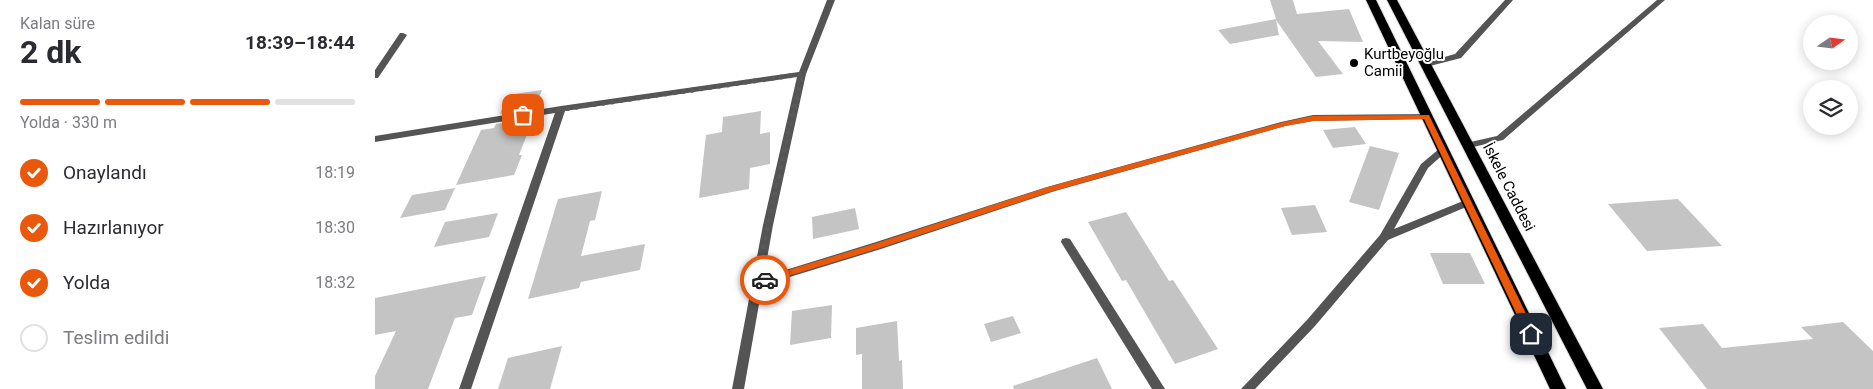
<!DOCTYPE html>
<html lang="tr">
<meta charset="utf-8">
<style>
:root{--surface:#fff;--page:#f7f7f7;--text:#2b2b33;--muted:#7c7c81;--line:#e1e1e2;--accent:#ea580c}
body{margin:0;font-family:Roboto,sans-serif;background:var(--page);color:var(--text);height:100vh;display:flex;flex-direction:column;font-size:19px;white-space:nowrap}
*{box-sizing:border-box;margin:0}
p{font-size:16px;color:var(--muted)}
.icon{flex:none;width:28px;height:28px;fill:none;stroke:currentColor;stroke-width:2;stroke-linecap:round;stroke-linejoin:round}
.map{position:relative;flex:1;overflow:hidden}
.sheet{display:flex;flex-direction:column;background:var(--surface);width:375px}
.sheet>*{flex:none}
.needle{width:32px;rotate:76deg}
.buttons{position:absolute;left:1428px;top:15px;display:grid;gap:10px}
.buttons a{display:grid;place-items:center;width:55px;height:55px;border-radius:50%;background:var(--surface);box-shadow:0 2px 12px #0003;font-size:25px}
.pin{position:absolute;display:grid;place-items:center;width:42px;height:42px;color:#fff;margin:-21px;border-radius:10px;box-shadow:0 2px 8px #0006}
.courier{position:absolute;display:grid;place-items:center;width:50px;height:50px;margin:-25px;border:4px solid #ea580c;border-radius:50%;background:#fff;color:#222;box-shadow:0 1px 6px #0007}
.overview em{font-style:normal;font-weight:700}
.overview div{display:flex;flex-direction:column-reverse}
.overview{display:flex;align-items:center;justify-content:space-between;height:85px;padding:0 20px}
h1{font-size:32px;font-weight:700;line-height:38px}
.bar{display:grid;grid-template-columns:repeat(4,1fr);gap:8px 5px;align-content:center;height:60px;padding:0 20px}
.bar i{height:6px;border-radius:4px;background:var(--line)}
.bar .selected{background:var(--accent)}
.bar p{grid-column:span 4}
ol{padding:0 20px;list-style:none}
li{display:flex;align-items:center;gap:15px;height:55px}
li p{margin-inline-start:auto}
li .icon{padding:5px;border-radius:50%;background:var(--accent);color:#fff;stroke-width:4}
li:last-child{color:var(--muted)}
li i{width:28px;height:28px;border:2px solid var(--line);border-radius:50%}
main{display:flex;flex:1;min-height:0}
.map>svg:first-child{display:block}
.building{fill:#c4c4c4}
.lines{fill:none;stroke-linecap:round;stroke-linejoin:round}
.primary-casing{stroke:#dbdbdb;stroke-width:2}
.service{fill:#545454;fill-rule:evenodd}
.minor{fill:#545454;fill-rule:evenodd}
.tertiary{fill:#545454;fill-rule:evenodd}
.primary{fill:#000;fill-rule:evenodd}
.route{fill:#ea580c}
.done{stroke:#595959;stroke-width:5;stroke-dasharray:0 9}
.poi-dot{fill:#000;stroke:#fff;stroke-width:2}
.labels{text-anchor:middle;stroke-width:4;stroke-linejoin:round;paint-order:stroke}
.poi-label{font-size:15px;fill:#000;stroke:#fff;text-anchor:start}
.street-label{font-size:15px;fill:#000;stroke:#fff}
</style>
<main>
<section class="sheet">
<div class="overview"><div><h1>2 dk</h1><p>Kalan süre</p></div><em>18:39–18:44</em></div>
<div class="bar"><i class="selected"></i><i class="selected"></i><i class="selected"></i><i></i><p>Yolda · 330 m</p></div>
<ol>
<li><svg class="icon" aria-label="check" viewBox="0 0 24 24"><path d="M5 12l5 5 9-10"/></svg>Onaylandı<p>18:19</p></li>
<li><svg class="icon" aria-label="check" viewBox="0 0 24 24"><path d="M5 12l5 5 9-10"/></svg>Hazırlanıyor<p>18:30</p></li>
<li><svg class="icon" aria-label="check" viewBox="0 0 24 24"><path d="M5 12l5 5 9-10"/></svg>Yolda<p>18:32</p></li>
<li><i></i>Teslim edildi</li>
</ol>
</section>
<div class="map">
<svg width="1498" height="389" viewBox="0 0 1498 389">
<rect width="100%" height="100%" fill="#fff"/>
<!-- building -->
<g class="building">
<polygon points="895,0 918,0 922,14 974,9 988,42 943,41 968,74 941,77 901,20 904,35 855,44 843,30 901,19"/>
<polygon points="167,90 160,108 125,114 133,95"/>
<polygon points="386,111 385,134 395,132 395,164 375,168 374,189 324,198 331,135 347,132 348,117"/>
<polygon points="156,119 154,123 157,122 144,155 147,155 139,175 81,185 106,130 119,128 121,124"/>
<polygon points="980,127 991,144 958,148 948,130"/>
<polygon points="995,146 1024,153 1004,210 974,202"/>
<polygon points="80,188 70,210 25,218 37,195"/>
<polygon points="227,191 220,220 215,221 206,256 270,244 265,270 206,282 204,288 153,299 183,199"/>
<polygon points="1303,199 1347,246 1272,251 1233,204"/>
<polygon points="940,205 952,232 917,235 906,208"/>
<polygon points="480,208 484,229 438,239 437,217"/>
<polygon points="751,212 794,281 798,280 843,349 800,364 751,280 747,281 713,222"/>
<polygon points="123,213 114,237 59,247 70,222"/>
<polygon points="1055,253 1095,253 1110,284 1068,284"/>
<polygon points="111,276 97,315 80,318 53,389 0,389 0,376 21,331 0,335 0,298"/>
<polygon points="457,305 456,338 415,345 417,311"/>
<polygon points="638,316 646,333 616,342 609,324"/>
<polygon points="522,321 524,361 527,360 528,389 487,389 487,354 481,355 481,328"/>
<polygon points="1468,322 1498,351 1498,389 1332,389 1284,328 1328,324 1347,348 1438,339 1426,327"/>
<polygon points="187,346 175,389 123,389 133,358"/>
<polygon points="722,358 737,389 639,389 638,386"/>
</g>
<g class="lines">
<!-- primary casing -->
<g class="primary-casing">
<g id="primary">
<polygon points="991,0 1001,0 1191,389 1175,389"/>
<polygon points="1012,0 1022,0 1228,389 1212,389"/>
</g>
</g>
<!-- service -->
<polygon class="service" points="1052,114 1055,115 1056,117 1055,119 938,121 910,126 680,191 506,249 382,287 378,286 376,283 378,280 498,243 672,187 906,122 938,115"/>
<!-- minor -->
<g class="minor">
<polygon points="452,0 460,0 431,74 398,225 369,389 357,389 388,225 422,77 190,111 96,389 84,389 180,113 0,142 0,136 186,106 424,72"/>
<polygon points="1282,0 1290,0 1128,140 1094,148 1091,147 1089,145 1091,143 1122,136"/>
<polygon points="25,33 28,33 32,35 3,78 0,78 0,70"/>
<polygon points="691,238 695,239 790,389 777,389 686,242 687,239"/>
</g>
<!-- tertiary -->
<g class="tertiary">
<polygon points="1130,0 1138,0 1086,58 1051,67 1048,67 1048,63 1080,54"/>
<polygon points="1067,148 1072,151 1053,168 1019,229 1088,201 1096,201 1097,203 1096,205 1013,240 940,326 880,389 866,389 932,320 1005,235 1046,164 1064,149"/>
</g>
<!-- primary -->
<use href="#primary" class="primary"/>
</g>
<!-- route -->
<polygon class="route" points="1054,115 1161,334 1159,336 1156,337 1151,334 1049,119 938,121 910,126 678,191 505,248 390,283 386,280 387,278 499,244 673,187 909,122 938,116"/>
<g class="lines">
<!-- done -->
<polyline class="done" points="148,115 427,74 393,225 382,282 390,280"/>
</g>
<!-- markers -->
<circle class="poi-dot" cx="979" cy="63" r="5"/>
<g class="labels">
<!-- poi labels -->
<g class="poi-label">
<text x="989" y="59">Kurtbeyoğlu<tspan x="989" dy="17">Camii</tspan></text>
</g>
<!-- street labels -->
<g class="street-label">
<text transform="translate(1134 187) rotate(63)" y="5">İskele Caddesi</text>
</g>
</g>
</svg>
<div class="buttons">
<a><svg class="needle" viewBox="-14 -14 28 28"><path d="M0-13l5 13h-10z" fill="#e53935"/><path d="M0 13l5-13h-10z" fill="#7c7c81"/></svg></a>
<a><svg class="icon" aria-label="layers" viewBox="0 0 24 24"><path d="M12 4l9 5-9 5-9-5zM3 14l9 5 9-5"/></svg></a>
</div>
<div class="pin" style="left:148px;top:115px;background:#ea580c"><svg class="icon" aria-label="bag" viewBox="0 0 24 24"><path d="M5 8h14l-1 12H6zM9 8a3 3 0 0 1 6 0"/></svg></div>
<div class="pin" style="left:1156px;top:334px;background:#1f2937"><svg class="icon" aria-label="home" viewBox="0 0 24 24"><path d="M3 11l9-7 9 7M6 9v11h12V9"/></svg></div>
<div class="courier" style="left:390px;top:280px"><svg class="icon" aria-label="car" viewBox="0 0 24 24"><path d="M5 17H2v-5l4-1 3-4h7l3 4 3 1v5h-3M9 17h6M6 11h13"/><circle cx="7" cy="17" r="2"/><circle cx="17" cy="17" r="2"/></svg></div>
</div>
</main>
